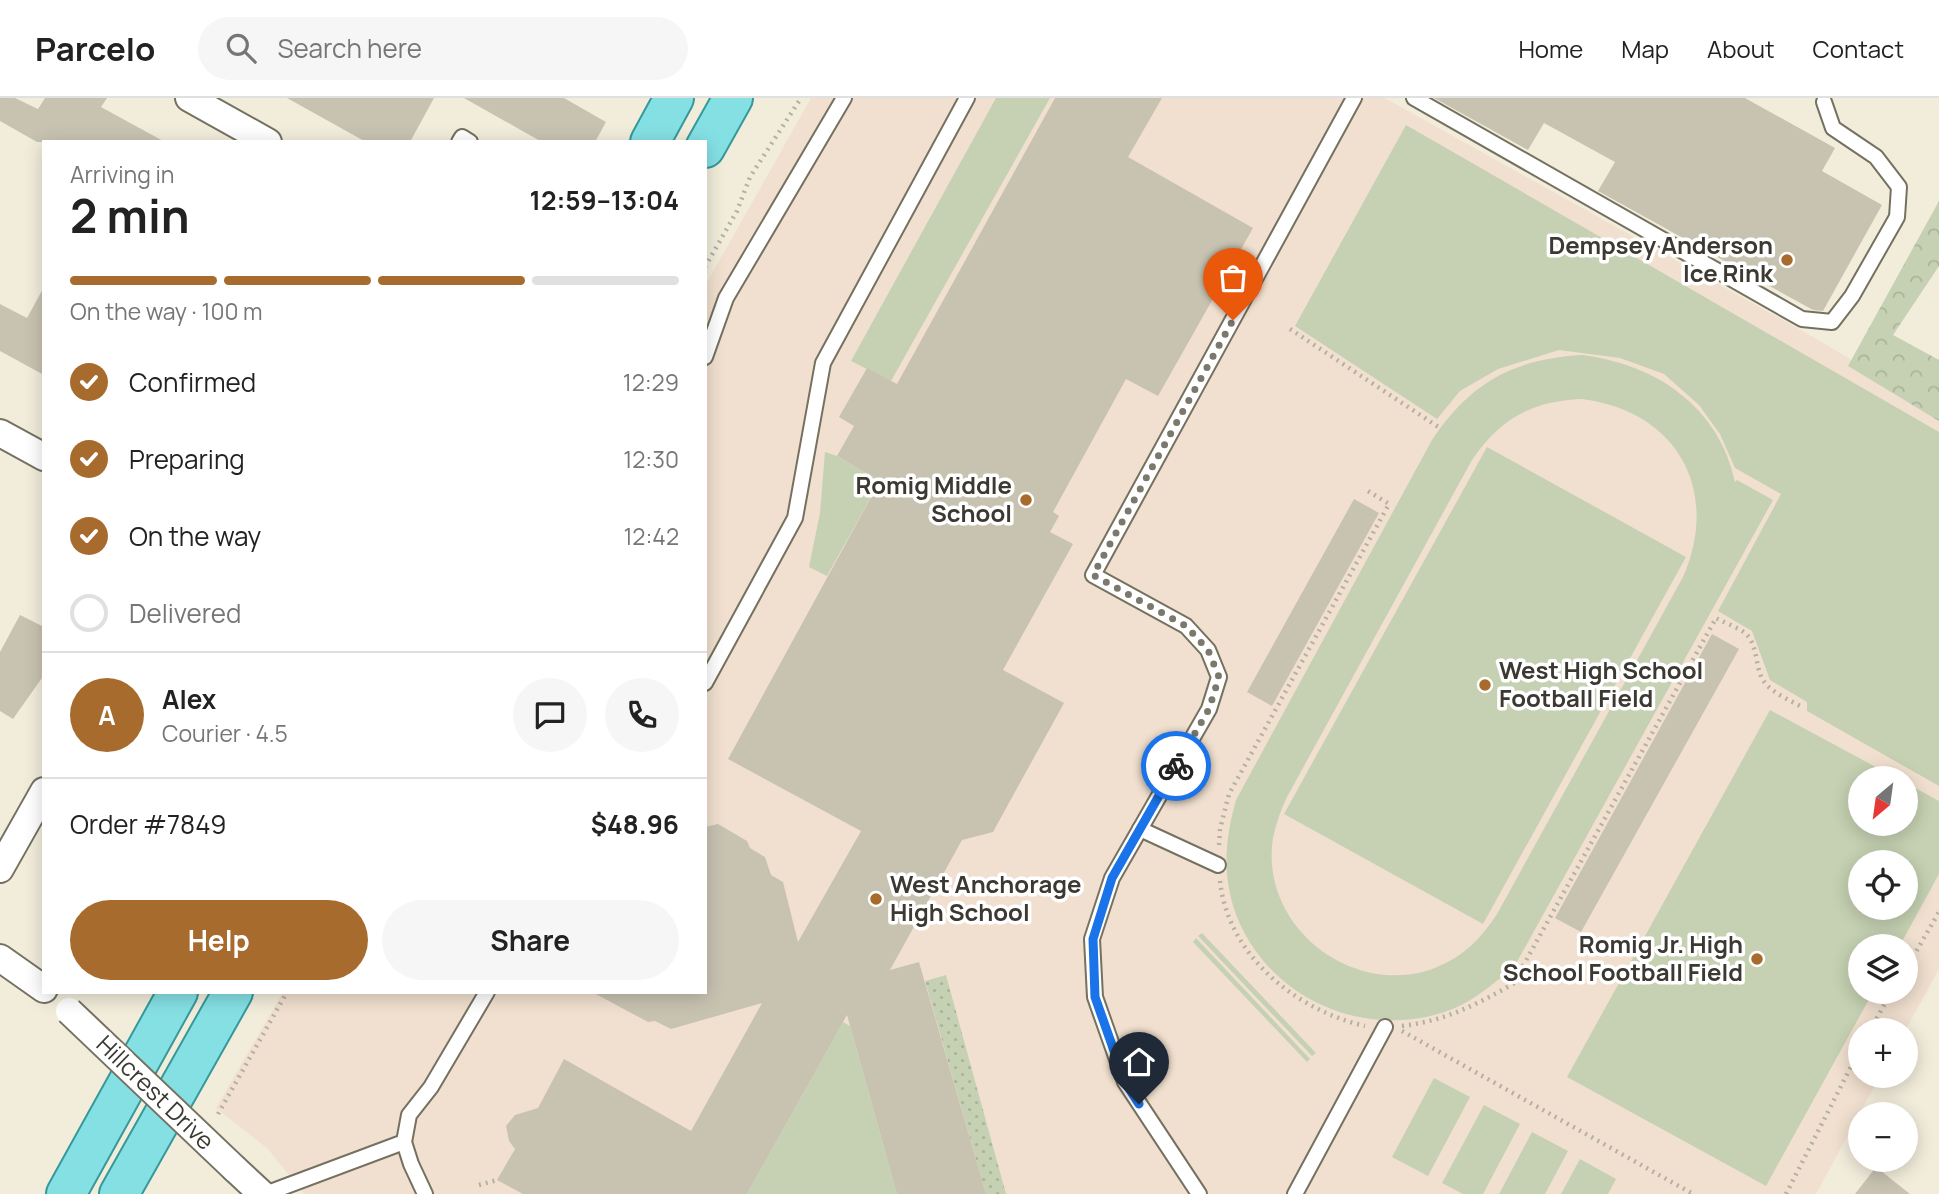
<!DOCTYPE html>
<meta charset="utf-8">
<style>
:root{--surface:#fff;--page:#f6f6f6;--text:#222;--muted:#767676;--line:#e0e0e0;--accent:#a76c2d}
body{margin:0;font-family:Manrope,sans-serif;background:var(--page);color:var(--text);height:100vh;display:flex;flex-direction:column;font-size:26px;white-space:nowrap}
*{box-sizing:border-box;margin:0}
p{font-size:23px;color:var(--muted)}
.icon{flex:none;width:38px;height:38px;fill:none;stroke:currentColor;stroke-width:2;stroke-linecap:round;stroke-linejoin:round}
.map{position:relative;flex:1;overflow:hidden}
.panel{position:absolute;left:42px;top:42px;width:665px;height:854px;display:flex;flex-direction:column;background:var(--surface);border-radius:0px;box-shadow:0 4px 18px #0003}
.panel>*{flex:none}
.needle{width:46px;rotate:209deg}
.controls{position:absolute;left:1848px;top:668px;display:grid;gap:14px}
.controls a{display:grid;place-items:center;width:70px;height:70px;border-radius:50%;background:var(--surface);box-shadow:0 4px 18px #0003;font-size:35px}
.pin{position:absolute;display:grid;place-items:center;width:60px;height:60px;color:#fff;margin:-72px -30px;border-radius:50% 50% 50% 0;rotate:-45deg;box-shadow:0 0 7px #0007}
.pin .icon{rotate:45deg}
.courier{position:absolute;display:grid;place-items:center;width:70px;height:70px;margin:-35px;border:5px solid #1a73e8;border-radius:50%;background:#fff;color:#222;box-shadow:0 2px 9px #0007}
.head em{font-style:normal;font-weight:700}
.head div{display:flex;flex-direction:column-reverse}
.head{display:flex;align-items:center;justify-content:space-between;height:119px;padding:0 28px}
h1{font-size:46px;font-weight:700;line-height:52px}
.bar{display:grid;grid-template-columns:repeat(4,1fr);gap:10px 7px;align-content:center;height:84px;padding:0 28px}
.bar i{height:9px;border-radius:5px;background:var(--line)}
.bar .active{background:var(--accent)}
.bar p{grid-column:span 4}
.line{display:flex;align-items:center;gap:18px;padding:0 28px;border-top:2px solid var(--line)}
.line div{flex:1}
.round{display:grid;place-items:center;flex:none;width:74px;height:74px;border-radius:37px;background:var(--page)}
ol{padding:0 28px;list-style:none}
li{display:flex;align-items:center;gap:21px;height:77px}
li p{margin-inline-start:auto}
li .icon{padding:7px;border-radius:50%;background:var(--accent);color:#fff;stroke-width:4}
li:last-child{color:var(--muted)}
li i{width:38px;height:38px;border:4px solid var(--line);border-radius:50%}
.cta{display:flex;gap:14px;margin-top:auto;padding:14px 28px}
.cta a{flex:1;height:80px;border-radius:42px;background:var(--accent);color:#fff;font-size:28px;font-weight:700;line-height:80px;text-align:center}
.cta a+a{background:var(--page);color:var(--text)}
header{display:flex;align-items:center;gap:42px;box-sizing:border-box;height:98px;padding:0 35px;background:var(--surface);border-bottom:2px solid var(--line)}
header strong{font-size:33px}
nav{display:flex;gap:38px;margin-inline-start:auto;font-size:24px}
.search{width:490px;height:63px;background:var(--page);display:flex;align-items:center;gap:18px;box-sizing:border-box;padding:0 24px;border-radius:38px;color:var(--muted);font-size:26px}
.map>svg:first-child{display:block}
.education{fill:#f1e0cf;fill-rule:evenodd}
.grass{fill:#c5d1b2;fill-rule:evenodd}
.forest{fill:url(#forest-crowns)}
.garden{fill:url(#garden-dots)}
.building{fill:#c8c3b1}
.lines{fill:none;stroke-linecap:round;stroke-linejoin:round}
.lane-casing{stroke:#757160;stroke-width:18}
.street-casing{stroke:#757160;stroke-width:30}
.primary-casing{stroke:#36989a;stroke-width:42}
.path{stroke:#b4b0a2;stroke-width:4.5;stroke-dasharray:2 5;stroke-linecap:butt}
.lane{stroke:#fff;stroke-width:14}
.street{stroke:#fff;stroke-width:26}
.primary{stroke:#85e0e4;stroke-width:38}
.street-bridge-casing{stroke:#757160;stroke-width:30;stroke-linecap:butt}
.street-bridge{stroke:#fff;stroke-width:26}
.done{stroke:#7b786d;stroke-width:7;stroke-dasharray:0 12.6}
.route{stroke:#1a73e8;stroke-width:9}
.poi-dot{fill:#a76c2d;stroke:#fff;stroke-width:2.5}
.labels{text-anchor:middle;stroke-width:7;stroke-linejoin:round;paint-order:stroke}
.poi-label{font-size:24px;font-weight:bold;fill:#3b3932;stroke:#fff;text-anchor:end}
.street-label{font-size:24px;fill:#3b3932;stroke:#fff}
</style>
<header>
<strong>Parcelo</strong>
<div class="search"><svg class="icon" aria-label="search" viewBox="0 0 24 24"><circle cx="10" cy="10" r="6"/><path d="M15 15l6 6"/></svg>Search here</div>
<nav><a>Home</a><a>Map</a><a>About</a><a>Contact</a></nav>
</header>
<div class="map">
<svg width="1939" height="1096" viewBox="0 0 1939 1096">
<defs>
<pattern id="forest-crowns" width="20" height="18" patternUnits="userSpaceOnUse" patternTransform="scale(1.75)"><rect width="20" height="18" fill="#c5d1b2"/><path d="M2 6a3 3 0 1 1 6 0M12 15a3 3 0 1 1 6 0" fill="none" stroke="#aab49a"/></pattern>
<pattern id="garden-dots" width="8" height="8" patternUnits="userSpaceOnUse" patternTransform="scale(1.75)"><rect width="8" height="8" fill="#c5d1b2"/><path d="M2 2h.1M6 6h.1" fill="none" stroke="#aab49a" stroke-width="1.8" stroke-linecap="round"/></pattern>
</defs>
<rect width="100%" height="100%" fill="#f2eddb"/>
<!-- education -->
<path class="education" d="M811 0H1385L1815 240 1939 314V871L1905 933H1860V978H1880L1816 1096H304L268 1051 216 1010 283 894H705V188ZM1860 681H1906V726H1860ZM1860 765H1906V810H1860ZM1860 849H1906V894H1860Z"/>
<!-- grass -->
<g class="grass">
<polygon points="996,0 1050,0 891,283 851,263"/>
<polygon points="1406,27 1939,334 1939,688 1807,613 1807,604 1770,582 1752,533 1718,513 1781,396 1735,370 1720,336 1699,307 1664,276 1620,260 1559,252 1498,271 1460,293 1437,321 1295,228"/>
<path d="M1582 257C1655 266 1719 308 1735 384L1737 382 1773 402 1508 880 1503 878C1482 895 1461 911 1434 917 1339 942 1236 877 1227 776 1225 751 1229 727 1236 702L1432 342C1470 285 1513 261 1582 257ZM1582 301C1677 313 1721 392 1683 479L1497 816C1485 834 1472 850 1453 861 1369 912 1258 836 1273 740 1276 725 1281 712 1287 699L1472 362C1501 320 1532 303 1582 301Z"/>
<polygon points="1487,349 1686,459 1483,826 1284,716"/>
<polygon points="825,354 837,358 880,383 827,478 809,469 820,415"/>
<path d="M1770 612 1898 681H1860V726H1906V685L1939 703V776L1899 849H1860V894H1873L1766 1088 1567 979ZM1860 765H1906V810H1860Z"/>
<polygon points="1202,835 1316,955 1312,958 1198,838"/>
<polygon points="1196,840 1310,961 1307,964 1193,844"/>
<polygon points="843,924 850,928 897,1096 747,1096"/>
<polygon points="1434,980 1470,999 1428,1078 1392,1059"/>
<polygon points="1484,1007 1520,1026 1483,1096 1463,1096 1442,1085"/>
<polygon points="1532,1034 1568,1053 1545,1096 1499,1096"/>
<polygon points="1580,1061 1616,1081 1608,1096 1561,1096"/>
</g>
<!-- forest -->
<polygon class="forest" points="1939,103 1939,168 1893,237 1939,262 1939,323 1848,268"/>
<!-- garden -->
<polygon class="garden" points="946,877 1006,1096 986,1096 925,883"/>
<!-- building -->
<g class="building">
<polygon points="0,0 15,0 38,11 45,0 107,0 101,9 165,44 37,44 0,23"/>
<polygon points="287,0 434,0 410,44 366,44"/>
<polygon points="464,0 564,0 606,24 595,44 542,44"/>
<polygon points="1055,0 1162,0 1128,59 1253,130 1158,298 1126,281 1053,414 1059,418 1050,434 1073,446 1003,572 1064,605 993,734 962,742 890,872 919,864 986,1096 897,1096 847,917 747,1096 523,1096 497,1082 515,1051 509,1043 506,1028 515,1017 538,1010 564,961 691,1033 762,905 671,931 655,923 648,924 592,894 705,894 705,729 718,726 747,743 750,750 765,759 771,777 783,784 798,844 861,733 728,661 880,383 837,358 854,328 839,319 867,270 897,286"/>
<polygon points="1434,0 1745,0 1835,50 1822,73 1882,107 1823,213 1813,212 1598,93 1615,64 1544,25 1528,52"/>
<polygon points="44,189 44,277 0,253 0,206 27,220"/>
<polygon points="1354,401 1379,415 1272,608 1247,594"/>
<polygon points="20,517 44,529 44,577 13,621 0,613 0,554"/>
<polygon points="1712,536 1739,551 1581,834 1555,820"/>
<polygon points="1876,1069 1910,1096 1855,1096"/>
</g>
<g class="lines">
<!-- lane casing -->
<g class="lane-casing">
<g id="lane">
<polyline points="1414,0 1802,221 1832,224 1852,198 1897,119 1899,89 1876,59 1833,30 1824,4"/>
<polyline points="459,44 462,39 470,44"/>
<polyline points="705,259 726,200 844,0"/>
<polyline points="705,585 795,420 823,265 967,0"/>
<polyline points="1140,731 1218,767"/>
<polyline points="404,1044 411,1066 425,1096"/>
<polyline points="265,1096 404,1044 409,1017 431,989 487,894"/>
<polyline points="1199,1096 1125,984 1095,899 1092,841 1112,780 1209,611 1219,579 1208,552 1186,528 1093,477 1354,0"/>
<polyline points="1295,1096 1385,929"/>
</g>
</g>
<!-- street casing -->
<g class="street-casing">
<g id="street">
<polyline points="189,0 268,44"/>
<polyline points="0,335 44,359"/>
<polyline points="0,771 44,693"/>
<polyline points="0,860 44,891"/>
<polyline points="235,1071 262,1096"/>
</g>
</g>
<!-- primary casing -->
<g class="primary-casing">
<g id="primary">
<polyline points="650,44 674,0"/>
<polyline points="705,50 733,0"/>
<polyline points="66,1096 178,894"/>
<polyline points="119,1096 233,894"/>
</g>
</g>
<!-- path -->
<g class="path">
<polyline points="705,169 737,113 750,79 801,0"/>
<polyline points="1290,231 1440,330"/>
<polyline points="1219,747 1220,731 1229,696 1389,406 1368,393"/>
<path d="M1220 783C1228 858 1296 912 1365 928"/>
<polyline points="1906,871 1939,814"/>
<path d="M1402 928C1444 923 1476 907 1513 886L1716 520C1725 525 1737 529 1745 535 1759 547 1754 571 1765 585 1774 596 1790 602 1802 609"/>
<polyline points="1402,933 1693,1096"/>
<polyline points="1870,933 1891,894"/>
<polyline points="218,1016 287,894"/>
<polyline points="479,1087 497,1082"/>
<polyline points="1786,1096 1860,951"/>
</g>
<!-- lane -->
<use href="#lane" class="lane"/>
<!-- street -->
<use href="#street" class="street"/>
<!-- primary -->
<use href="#primary" class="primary"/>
<!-- street-bridge casing -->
<g class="street-bridge-casing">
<polyline id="street-bridge" points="69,913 235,1071"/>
</g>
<!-- street-bridge -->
<use href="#street-bridge" class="street-bridge"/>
</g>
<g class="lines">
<!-- done -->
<polyline class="done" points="1176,668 1209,611 1219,579 1208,552 1186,528 1093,477 1233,222"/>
<!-- route -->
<polyline class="route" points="1139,1006 1125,984 1095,899 1093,841 1112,780 1176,668"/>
</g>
<!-- markers -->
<g class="poi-dot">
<circle cx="1787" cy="162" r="7"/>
<circle cx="1026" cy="402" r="7"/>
<circle cx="1485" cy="587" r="7"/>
<circle cx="876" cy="801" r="7"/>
<circle cx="1757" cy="861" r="7"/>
</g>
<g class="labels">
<!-- poi labels -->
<g class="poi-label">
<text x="1773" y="156">Dempsey Anderson<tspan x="1773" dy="28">Ice Rink</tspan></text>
<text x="1012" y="396">Romig Middle<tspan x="1012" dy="28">School</tspan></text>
<text x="1499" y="581" text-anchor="start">West High School<tspan x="1499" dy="28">Football Field</tspan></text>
<text x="890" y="795" text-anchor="start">West Anchorage<tspan x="890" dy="28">High School</tspan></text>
<text x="1743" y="855">Romig Jr. High<tspan x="1743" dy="28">School Football Field</tspan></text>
</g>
<!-- street labels -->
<g class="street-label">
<text transform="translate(155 995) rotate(44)" y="8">Hillcrest Drive</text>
</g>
</g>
</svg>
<div class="controls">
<a><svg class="needle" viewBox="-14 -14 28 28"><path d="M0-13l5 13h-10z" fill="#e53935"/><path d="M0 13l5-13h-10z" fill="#767676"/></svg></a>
<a><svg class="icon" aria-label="locate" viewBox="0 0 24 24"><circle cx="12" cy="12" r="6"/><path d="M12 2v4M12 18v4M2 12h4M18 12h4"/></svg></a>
<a><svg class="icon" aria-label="layers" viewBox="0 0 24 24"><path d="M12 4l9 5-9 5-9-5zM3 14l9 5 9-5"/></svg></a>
<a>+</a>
<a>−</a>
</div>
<div class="pin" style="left:1233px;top:222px;background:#ea580c"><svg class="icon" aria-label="bag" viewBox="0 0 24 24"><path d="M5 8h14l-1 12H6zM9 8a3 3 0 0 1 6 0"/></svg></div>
<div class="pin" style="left:1139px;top:1006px;background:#1f2937"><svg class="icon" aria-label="home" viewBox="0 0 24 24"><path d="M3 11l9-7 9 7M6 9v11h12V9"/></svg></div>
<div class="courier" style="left:1176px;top:668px"><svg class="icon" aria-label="bike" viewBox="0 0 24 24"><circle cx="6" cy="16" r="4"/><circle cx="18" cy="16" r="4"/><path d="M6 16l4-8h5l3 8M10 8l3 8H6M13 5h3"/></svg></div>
<section class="panel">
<div class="head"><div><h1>2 min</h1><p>Arriving in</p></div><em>12:59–13:04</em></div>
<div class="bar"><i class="active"></i><i class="active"></i><i class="active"></i><i></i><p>On the way · 100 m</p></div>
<ol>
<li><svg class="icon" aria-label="check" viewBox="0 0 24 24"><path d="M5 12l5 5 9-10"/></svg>Confirmed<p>12:29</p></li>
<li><svg class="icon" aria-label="check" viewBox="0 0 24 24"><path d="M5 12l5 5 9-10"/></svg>Preparing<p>12:30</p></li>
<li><svg class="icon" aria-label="check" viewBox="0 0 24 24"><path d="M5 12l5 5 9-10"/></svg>On the way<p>12:42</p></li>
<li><i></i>Delivered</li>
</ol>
<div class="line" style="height:126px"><b class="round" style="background:var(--accent);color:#fff">A</b><div><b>Alex</b><p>Courier · 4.5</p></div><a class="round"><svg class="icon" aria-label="chat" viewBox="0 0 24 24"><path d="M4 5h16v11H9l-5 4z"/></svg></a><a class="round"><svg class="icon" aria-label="phone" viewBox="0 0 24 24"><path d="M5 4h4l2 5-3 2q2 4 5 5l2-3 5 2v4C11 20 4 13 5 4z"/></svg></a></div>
<div class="line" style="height:91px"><div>Order #7849</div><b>$48.96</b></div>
<div class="cta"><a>Help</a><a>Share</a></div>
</section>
</div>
